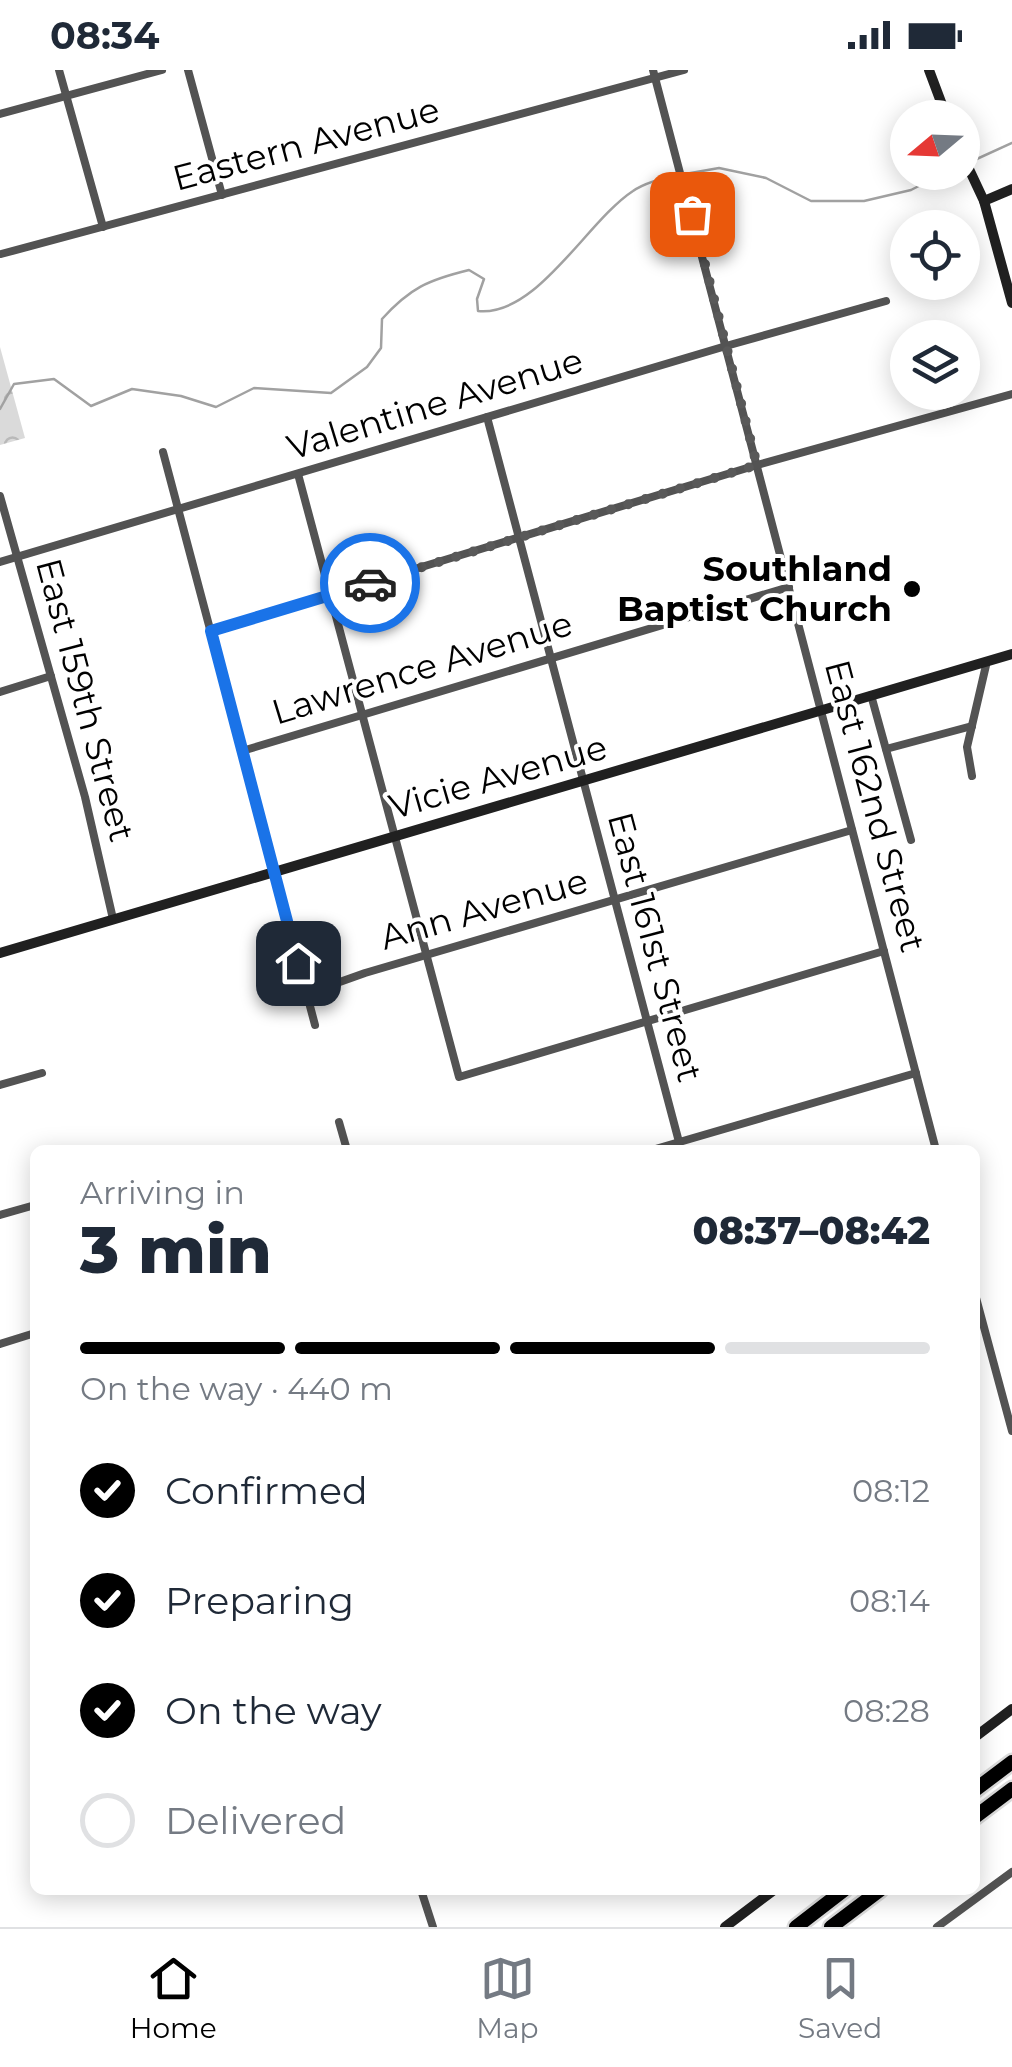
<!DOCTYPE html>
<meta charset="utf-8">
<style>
:root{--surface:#fff;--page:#f6f6f7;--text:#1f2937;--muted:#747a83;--line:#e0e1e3;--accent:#000}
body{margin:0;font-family:Montserrat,sans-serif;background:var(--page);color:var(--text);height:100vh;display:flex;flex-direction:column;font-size:38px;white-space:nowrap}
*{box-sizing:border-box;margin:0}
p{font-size:32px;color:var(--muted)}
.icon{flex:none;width:55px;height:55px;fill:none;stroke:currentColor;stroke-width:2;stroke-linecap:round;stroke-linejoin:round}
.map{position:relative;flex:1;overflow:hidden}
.details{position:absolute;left:30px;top:1075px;width:950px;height:750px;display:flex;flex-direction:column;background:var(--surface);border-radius:15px;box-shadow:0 5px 25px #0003}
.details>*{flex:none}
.needle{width:65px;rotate:251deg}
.tools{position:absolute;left:890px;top:30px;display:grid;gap:20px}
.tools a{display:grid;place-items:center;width:90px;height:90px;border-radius:50%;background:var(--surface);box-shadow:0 5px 25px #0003;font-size:50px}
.pin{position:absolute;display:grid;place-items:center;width:85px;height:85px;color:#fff;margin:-42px;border-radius:20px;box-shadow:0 5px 15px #0006}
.courier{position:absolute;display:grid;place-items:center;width:100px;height:100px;margin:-50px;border:8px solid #1a73e8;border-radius:50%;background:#fff;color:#222;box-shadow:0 2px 12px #0007}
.overview em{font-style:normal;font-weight:800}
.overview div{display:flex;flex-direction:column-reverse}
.overview{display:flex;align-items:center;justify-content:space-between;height:170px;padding:0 50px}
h1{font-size:65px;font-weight:800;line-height:75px}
.bar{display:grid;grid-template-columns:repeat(4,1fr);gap:15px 10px;align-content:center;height:120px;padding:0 50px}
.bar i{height:12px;border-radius:8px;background:var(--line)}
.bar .current{background:var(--accent)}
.bar p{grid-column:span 4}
ol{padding:0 50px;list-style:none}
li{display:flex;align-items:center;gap:30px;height:110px}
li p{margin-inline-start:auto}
li .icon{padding:10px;border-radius:50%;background:var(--accent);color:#fff;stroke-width:4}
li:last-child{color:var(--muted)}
li i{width:55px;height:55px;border:5px solid var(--line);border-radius:50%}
.status{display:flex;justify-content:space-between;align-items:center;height:70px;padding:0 50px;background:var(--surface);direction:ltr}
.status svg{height:28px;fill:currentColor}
.tab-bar{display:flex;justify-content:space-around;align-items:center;height:140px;border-top:2px solid var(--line);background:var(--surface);font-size:28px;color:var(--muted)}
.tab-bar a{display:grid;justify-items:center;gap:5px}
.tab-bar .current{color:var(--accent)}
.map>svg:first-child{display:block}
.forest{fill:url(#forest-crowns)}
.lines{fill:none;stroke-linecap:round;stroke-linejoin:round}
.stream{stroke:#a1a1a1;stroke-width:2.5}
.highway-casing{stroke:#dbdbdb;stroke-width:19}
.street{stroke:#535353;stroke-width:8}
.secondary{stroke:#202020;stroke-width:10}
.highway{stroke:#000;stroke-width:14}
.done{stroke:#595959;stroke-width:10;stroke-dasharray:0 18}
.route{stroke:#1a73e8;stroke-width:12}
.poi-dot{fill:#000;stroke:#fff;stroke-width:4}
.labels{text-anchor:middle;stroke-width:8;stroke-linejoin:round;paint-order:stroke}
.street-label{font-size:35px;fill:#000;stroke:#fff}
.poi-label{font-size:35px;font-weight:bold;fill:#000;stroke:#fff;text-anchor:end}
</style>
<div class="status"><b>08:34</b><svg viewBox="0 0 49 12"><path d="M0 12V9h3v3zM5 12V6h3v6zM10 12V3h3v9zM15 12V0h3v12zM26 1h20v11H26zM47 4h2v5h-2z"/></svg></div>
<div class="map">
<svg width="1012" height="1857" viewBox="0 0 1012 1857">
<defs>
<pattern id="forest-crowns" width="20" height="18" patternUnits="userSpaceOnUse" patternTransform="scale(2.5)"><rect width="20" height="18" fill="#dadada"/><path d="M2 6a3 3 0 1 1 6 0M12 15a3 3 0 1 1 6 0" fill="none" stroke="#b9b9b9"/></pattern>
</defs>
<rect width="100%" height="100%" fill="#fff"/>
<!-- forest -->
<polygon class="forest" points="0,277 25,368 0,375"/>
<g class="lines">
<!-- stream -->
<g class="stream">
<polyline points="968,93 1012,73"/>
<polyline points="685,104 719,98 766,108 811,131 864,131 911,120 946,102"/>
<path d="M0 339 14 314 54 309 91 336 132 319 181 326 216 337 254 318 331 323 367 297 381 278 382 249C410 218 428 210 469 200L484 209 477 229 478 241C537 247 587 151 633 121 646 112 663 108 678 105"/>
</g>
<!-- highway casing -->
<g class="highway-casing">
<g id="highway">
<polyline points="975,1720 1012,1692"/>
<polyline points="975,1747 1012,1719"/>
<polyline points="796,1857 844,1820"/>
<polyline points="831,1857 880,1820"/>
</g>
</g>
<!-- street -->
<g class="street">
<polyline points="59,0 103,157"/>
<polyline points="188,0 222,125"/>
<polyline points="653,0 936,1080"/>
<polyline points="0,44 162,0"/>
<polyline points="1,184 684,0"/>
<polyline points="487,347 679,1072"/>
<polyline points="163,382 315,955"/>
<polyline points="298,404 459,1007 884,881"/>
<polyline points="0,426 85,727 113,849"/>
<polyline points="0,492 726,276 886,231"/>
<polyline points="211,561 757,395 1012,324"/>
<polyline points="0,622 51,606"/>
<polyline points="871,625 911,770"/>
<polyline points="886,679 972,656"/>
<polyline points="242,681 789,517"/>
<polyline points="972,706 967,677 987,591"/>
<polyline points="306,924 365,903 852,760"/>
<polyline points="0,1015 42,1003"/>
<polyline points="339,1052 347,1080"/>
<polyline points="652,1080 916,1003"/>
<polyline points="0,1145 35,1135"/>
<polyline points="975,1224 1012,1361"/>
<polyline points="0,1274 35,1263"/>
<polyline points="421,1820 433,1857"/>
<polyline points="937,1857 1012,1802"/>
</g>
<!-- secondary -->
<g class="secondary">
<polyline points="929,0 947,48"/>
<polyline points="962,84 984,131 1012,233"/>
<polyline points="984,131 1012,119"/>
<polyline points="0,883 1012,584"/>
<polyline points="975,1667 1012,1639"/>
<polyline points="725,1857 774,1820"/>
</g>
<!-- highway -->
<use href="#highway" class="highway"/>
</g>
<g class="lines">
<!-- done -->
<polyline class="done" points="370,513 757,395 692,144"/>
<!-- route -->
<polyline class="route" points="298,893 211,561 370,513"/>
</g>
<!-- markers -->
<circle class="poi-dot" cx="912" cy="519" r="10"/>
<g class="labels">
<!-- street labels -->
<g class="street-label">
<text transform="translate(306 74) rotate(-15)" y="12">Eastern Avenue</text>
<text transform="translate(435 334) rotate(-17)" y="12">Valentine Avenue</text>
<text transform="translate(422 598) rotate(-17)" y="12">Lawrence Avenue</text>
<text transform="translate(85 630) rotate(75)" y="12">East 159th Street</text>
<text transform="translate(498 707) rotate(-16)" y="12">Vicie Avenue</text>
<text transform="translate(875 736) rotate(75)" y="12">East 162nd Street</text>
<text transform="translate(484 839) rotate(-16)" y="12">Ann Avenue</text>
<text transform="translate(655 877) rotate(75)" y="12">East 161st Street</text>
</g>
<!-- poi labels -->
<g class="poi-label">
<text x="892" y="511">Southland<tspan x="892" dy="40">Baptist Church</tspan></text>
</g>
</g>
</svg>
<div class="tools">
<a><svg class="needle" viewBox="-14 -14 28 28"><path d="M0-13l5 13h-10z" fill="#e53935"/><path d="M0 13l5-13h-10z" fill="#747a83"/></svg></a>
<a><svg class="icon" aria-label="locate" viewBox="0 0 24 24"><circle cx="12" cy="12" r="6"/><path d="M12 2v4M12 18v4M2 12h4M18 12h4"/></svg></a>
<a><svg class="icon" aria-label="layers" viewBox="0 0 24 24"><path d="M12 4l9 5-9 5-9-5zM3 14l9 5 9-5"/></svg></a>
</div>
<div class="pin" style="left:692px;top:144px;background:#ea580c"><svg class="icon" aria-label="bag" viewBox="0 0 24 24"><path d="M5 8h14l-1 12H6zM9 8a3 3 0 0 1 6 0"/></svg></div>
<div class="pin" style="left:298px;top:893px;background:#1f2937"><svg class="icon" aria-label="home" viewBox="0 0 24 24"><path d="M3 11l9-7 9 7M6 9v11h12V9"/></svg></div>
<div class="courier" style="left:370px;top:513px"><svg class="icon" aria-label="car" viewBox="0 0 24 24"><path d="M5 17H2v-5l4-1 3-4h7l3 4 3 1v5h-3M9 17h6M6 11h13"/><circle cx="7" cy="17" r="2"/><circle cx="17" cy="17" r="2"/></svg></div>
<section class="details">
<div class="overview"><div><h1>3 min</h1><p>Arriving in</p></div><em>08:37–08:42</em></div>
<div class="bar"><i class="current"></i><i class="current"></i><i class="current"></i><i></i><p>On the way · 440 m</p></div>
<ol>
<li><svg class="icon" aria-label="check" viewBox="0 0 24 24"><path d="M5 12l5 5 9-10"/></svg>Confirmed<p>08:12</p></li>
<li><svg class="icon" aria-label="check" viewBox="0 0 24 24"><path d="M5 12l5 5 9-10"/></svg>Preparing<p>08:14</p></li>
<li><svg class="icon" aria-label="check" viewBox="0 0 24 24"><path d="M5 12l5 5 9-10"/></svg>On the way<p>08:28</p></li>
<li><i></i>Delivered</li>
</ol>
</section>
</div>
<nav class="tab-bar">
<a class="current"><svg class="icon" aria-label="home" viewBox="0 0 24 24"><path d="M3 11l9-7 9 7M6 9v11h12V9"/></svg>Home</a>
<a><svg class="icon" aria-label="map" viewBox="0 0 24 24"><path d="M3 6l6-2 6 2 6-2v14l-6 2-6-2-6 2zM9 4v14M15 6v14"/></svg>Map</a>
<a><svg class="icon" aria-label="saved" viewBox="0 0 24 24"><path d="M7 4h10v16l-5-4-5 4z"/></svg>Saved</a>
</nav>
